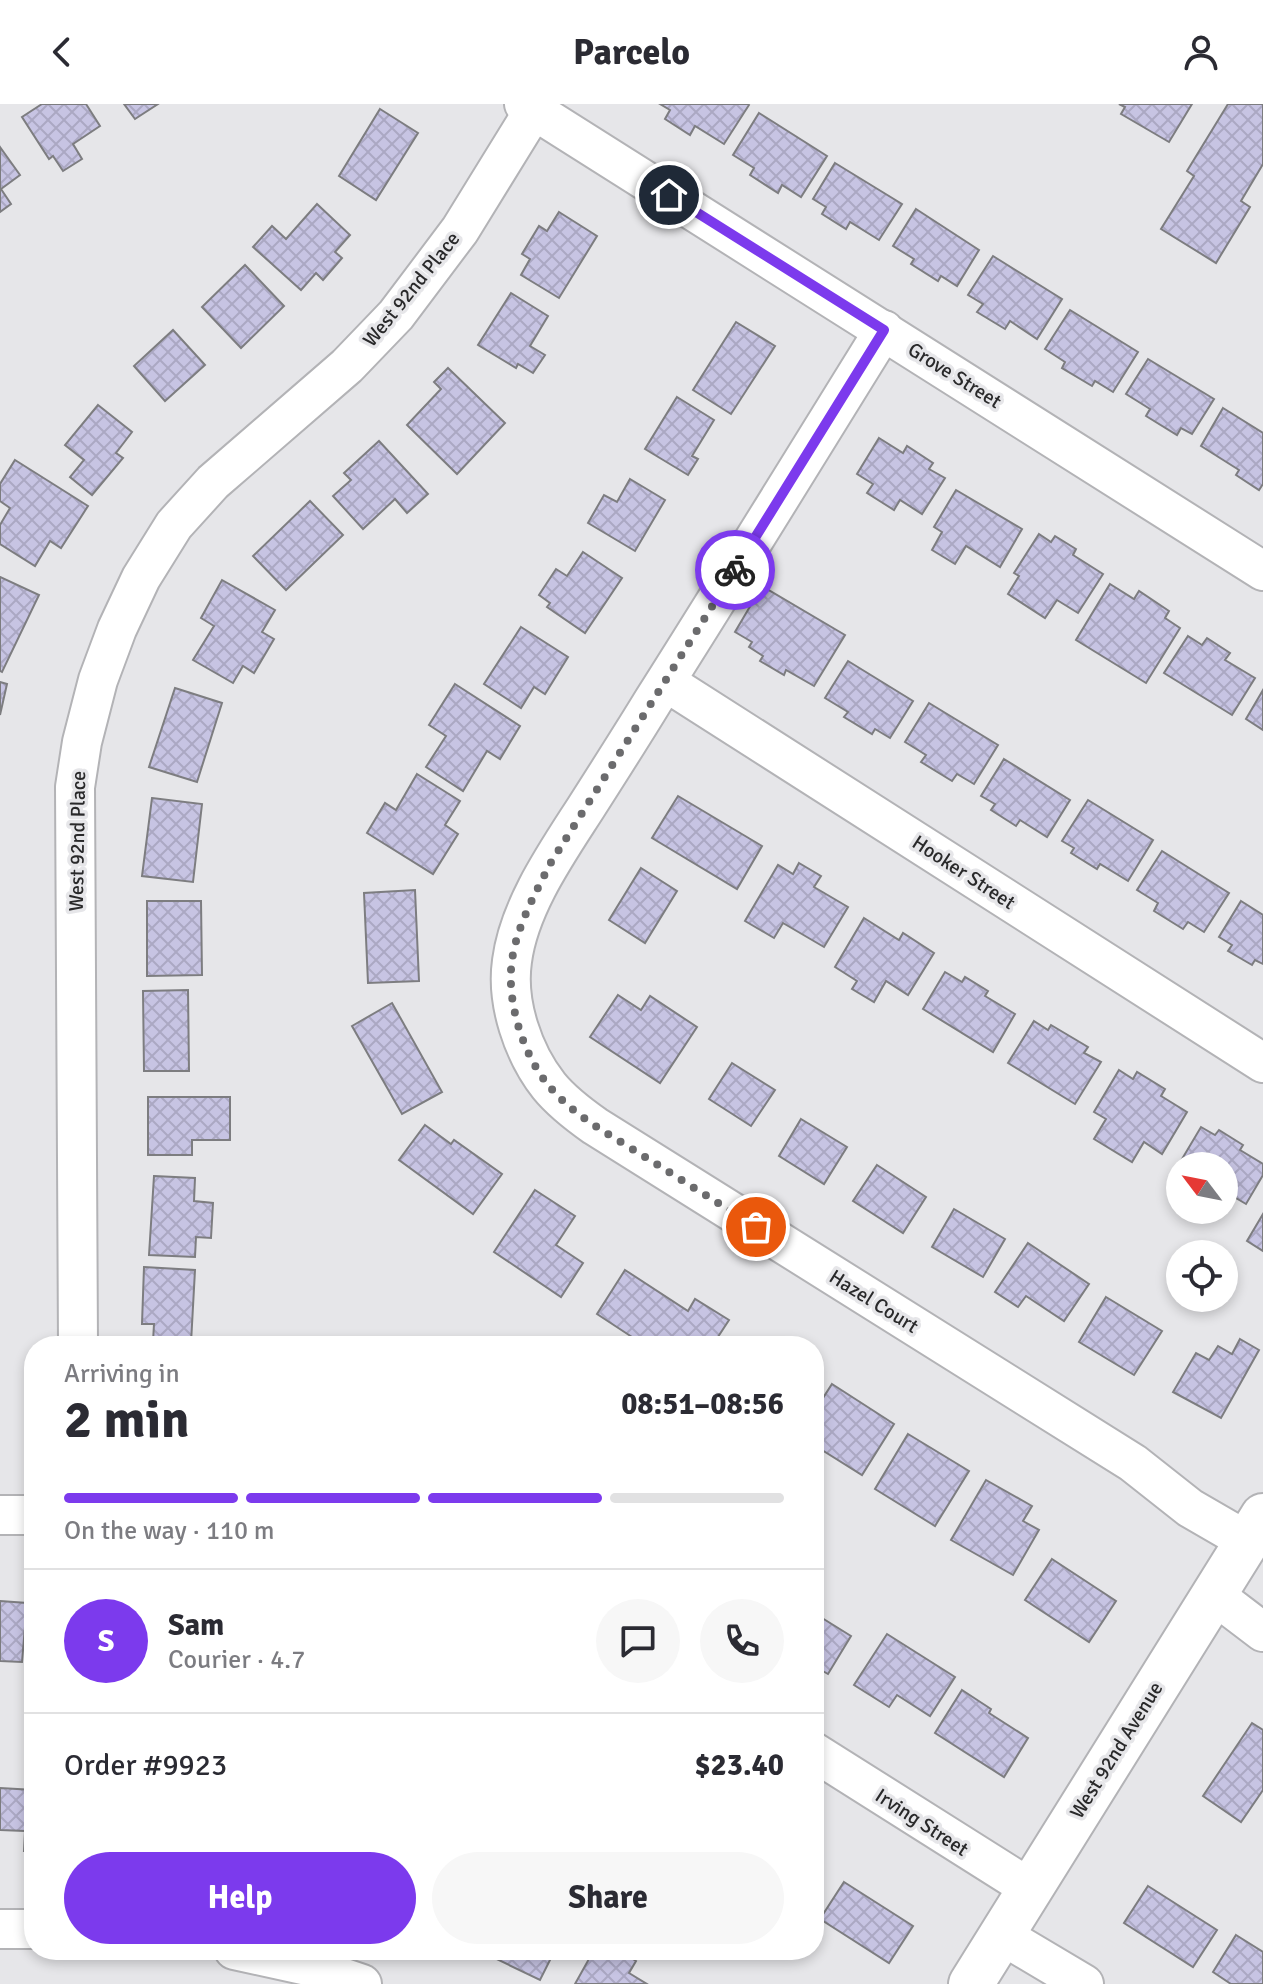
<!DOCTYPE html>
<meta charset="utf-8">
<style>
:root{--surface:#fff;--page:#f7f7f7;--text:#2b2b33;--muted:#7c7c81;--line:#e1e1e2;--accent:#7c3aed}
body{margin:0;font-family:Signika,sans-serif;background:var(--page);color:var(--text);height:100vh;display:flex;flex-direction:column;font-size:30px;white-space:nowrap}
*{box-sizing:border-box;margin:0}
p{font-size:26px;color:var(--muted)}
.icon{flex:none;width:44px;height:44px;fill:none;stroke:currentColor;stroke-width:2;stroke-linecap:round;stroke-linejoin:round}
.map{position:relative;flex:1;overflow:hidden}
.side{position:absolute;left:24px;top:1232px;width:800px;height:624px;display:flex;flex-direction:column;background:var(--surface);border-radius:32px;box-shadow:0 4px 12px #0003}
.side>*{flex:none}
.needle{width:52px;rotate:302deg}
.tools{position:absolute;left:1166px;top:1048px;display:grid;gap:16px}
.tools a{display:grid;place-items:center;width:72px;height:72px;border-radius:50%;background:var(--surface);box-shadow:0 4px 12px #0003;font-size:40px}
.pin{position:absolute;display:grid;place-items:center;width:68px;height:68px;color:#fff;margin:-34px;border:4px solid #fff;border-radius:50%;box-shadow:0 2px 8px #0007}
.courier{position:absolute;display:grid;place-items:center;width:80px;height:80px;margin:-40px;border:6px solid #7c3aed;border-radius:50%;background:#fff;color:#222;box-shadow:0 2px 10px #0007}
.overview em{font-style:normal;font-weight:800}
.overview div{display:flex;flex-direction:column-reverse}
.overview{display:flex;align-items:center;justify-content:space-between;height:136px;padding:0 40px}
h1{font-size:52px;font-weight:800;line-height:60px}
.bar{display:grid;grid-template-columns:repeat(4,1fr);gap:12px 8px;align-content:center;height:96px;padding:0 40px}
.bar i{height:10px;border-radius:6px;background:var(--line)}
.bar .current{background:var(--accent)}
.bar p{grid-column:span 4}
.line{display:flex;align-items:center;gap:20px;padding:0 40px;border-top:2px solid var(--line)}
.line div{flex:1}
.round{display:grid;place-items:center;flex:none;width:84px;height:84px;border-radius:42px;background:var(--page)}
.action{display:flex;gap:16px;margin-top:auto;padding:16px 40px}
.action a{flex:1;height:92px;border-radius:48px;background:var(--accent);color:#fff;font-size:32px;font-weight:800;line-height:92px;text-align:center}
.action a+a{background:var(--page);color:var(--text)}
header{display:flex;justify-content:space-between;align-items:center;height:104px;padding:0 40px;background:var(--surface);font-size:36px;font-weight:800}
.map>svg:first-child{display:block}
.building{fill:url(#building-cross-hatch);stroke:#7d7d80;stroke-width:2}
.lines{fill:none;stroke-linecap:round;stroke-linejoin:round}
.minor-casing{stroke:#b3b3b6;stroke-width:42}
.major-casing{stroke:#b3b3b6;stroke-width:48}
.minor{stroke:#fff;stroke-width:38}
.major{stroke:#fff;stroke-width:44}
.done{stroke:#6b6b6d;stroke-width:8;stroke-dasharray:0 14.4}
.route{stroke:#7c3aed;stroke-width:10}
.labels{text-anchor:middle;stroke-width:7;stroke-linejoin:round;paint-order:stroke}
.street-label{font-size:20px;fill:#29292a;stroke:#e6e6e9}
</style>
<header><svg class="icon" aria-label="back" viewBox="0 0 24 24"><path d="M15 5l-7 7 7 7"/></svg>Parcelo<svg class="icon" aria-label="person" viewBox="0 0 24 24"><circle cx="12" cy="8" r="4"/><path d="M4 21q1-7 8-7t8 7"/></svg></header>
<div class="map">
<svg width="1263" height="1880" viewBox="0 0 1263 1880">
<defs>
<pattern id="building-cross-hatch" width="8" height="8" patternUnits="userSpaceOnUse" patternTransform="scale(2)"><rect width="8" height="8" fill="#c7c4e3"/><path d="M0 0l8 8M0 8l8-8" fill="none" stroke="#aba8c3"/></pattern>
</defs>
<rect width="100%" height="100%" fill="#e6e6e9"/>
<!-- building -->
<g class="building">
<polygon points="42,0 86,0 100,22 73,40 82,55 63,67 53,52 49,55 22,13"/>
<polygon points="124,0 158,0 135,15"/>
<polygon points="660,0 748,0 749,1 724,40 695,22 690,31 665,15 670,6"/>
<polygon points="1119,0 1192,0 1169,38 1121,10 1125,3"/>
<polygon points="1228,0 1263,0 1263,60 1241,97 1250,103 1216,159 1161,125 1194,72 1187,67"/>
<polygon points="380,5 418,29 376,96 339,72"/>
<polygon points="759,9 827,52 801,93 782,81 778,89 750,71 754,64 733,51"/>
<polygon points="0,43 20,71 1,85 11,100 0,108"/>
<polygon points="835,59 902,100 879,136 850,118 846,125 822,110 826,103 813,95"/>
<polygon points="317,100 350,131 335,148 342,154 323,176 316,169 301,186 253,143 272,122 286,135"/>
<polygon points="916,105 979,146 957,182 941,172 938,177 911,160 914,155 893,142"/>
<polygon points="559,108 597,132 559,194 521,171 530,155 522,150 539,122 547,127"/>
<polygon points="993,152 1062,195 1037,235 1010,217 1005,225 977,208 983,200 968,191"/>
<polygon points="245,161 284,202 241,244 202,203"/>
<polygon points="511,189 548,212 530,242 545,251 533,269 518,260 516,264 478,241"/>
<polygon points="1070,206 1138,248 1113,288 1095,277 1092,282 1062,264 1065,258 1045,245"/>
<polygon points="736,218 775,242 731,310 693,286"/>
<polygon points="173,226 205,261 165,297 134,262"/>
<polygon points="1148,255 1214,295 1192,330 1181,324 1177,331 1146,312 1150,305 1126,290"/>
<polygon points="448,264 505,319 457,370 407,321 441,285 434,278"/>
<polygon points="677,293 714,316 692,352 698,355 688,371 645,345"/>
<polygon points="98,301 132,328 116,349 123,354 92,391 70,373 84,356 65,341"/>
<polygon points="1223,304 1263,329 1263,380 1259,386 1236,371 1239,366 1201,342"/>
<polygon points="879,334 903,349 907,342 933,359 929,365 945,374 922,410 900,396 894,406 867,389 873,380 857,370"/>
<polygon points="379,337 428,390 407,409 395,395 363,425 333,392 351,376 344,369"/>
<polygon points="15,356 88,402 61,444 50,437 35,462 0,440 0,421 10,404 0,397 0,380"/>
<polygon points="630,375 665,396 635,447 588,419 604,391 617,398"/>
<polygon points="956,386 1022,425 1000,463 966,442 955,460 932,446 942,428 934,423"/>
<polygon points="310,397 343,431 286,486 253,452"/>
<polygon points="1039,430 1051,438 1055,432 1076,445 1073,451 1103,470 1078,509 1057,496 1045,514 1008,490 1019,472 1014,469"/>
<polygon points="583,448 622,474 585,529 547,503 550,499 539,491 556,465 567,472"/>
<polygon points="0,473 39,491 2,568 0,567"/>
<polygon points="222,476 275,506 262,528 274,535 254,569 243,562 233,579 193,556 214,522 201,514"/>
<polygon points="1110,480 1134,495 1139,487 1169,507 1165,514 1180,524 1146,579 1076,536"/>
<polygon points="762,482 845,531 814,582 786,566 784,571 760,557 763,552 749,543 752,538 735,528"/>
<polygon points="521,523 568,553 545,590 534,583 521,604 484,580"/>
<polygon points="1188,532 1202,541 1207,534 1230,549 1225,556 1255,574 1232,611 1164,569"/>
<polygon points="848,557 913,597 890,634 875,625 872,630 844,613 848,608 825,594"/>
<polygon points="0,578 7,580 0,611"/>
<polygon points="455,580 520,622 500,655 487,647 463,687 426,663 446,632 429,621"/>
<polygon points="175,584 222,599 197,678 149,663"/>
<polygon points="1263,586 1263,626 1246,615"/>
<polygon points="929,599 998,641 974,680 957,670 952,677 921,658 926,651 905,638"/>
<polygon points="1004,655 1070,696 1047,733 1020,716 1016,722 991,706 995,700 981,692"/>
<polygon points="417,670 460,697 445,721 458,730 433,770 367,729 385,699 396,706"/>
<polygon points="678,692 762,742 737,785 652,734"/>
<polygon points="152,694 202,700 193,778 142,772"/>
<polygon points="1088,696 1153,736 1128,777 1100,760 1097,765 1071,749 1074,744 1062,737"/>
<polygon points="1162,747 1229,789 1204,828 1188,818 1183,825 1154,807 1158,799 1137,786"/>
<polygon points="799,759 821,772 814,783 848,803 824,843 783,819 774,834 745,817 778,761 793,770"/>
<polygon points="641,764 677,787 645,839 609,816"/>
<polygon points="415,786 419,877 368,879 364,789"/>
<polygon points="147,797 201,797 202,871 147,872"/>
<polygon points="1241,797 1263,811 1263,860 1255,856 1252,861 1228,847 1232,841 1219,833"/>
<polygon points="864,814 899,836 903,829 934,849 908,891 886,877 874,898 852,885 857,877 835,863"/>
<polygon points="945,868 962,878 965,873 988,887 985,892 1015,910 993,948 923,905"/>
<polygon points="188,886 189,967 144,967 143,887"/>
<polygon points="618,891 641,906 650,892 697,923 660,979 590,933"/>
<polygon points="392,899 442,988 402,1010 352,922"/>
<polygon points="1034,917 1048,926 1051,921 1088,943 1084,949 1101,958 1075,1000 1008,959"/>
<polygon points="732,959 775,986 751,1022 709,995"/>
<polygon points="1119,966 1133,975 1137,968 1165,985 1161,992 1187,1008 1162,1050 1144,1038 1132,1058 1094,1035 1106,1015 1094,1008"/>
<polygon points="148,993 230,993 230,1036 192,1036 192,1051 148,1051"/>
<polygon points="801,1015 847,1043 824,1080 779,1052"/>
<polygon points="425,1021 451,1040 454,1036 502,1070 473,1110 399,1056"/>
<polygon points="1201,1023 1215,1031 1219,1026 1243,1041 1240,1046 1263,1060 1263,1071 1246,1100 1224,1087 1224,1062 1183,1062 1179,1060"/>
<polygon points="877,1061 926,1093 903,1129 853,1097"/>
<polygon points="154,1072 195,1074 194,1097 213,1099 211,1134 196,1133 195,1153 149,1151"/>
<polygon points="535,1086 575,1112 556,1141 583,1159 561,1193 494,1148"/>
<polygon points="954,1105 1005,1135 983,1173 932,1143"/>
<polygon points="1263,1110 1263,1147 1247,1137"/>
<polygon points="1028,1139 1089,1180 1064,1217 1026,1192 1018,1203 995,1188"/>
<polygon points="144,1163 195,1166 191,1239 153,1238 154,1220 142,1220"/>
<polygon points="625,1166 688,1207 695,1195 729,1216 712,1242 632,1242 628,1240 632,1233 597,1210"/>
<polygon points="1106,1193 1162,1227 1134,1271 1079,1238"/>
<polygon points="1240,1235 1259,1246 1221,1314 1173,1288 1196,1249 1209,1256 1218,1242 1232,1250"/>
<polygon points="832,1280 894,1320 862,1371 814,1341 814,1308"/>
<polygon points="908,1330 969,1367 935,1422 875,1385"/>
<polygon points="986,1376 1032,1402 1023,1417 1039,1426 1013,1471 951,1436"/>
<polygon points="1052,1455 1116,1497 1089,1538 1025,1496"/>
<polygon points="0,1497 27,1499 22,1558 0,1557"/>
<polygon points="814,1509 851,1532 828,1570 814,1562"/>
<polygon points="887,1530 955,1573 930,1612 897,1591 889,1603 854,1581"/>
<polygon points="962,1586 991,1605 989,1609 1028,1634 1004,1673 935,1629"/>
<polygon points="1252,1619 1263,1626 1263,1686 1241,1718 1203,1692"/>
<polygon points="0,1684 34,1686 34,1747 24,1747 25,1727 0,1726"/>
<polygon points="844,1778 913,1822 889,1859 820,1815"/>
<polygon points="1148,1782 1217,1826 1193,1863 1124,1819"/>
<polygon points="1236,1831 1263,1848 1263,1880 1231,1880 1213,1868"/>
<polygon points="478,1846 555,1846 540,1876"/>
<polygon points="594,1846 618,1846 636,1857 629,1869 647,1880 575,1880"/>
</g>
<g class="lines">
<!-- minor casing -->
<g class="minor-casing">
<g id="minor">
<polyline points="524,0 1263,467"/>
<path d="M884 226C807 350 731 474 653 597 631 633 608 669 585 705 556 750 519 803 512 857 506 899 523 949 549 982 562 998 578 1010 595 1022L1133 1359 1190 1404 1247 1437"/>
<polyline points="666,578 1263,959"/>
<polyline points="78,1242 75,683 82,638 98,576 117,525 141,474 174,421 213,378 347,262 396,211 460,126 534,6"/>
<polyline points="0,1411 34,1411"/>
<polyline points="1213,1490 1263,1528"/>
<polyline points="814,1648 1031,1785"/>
<polyline points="0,1825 34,1825"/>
<polyline points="1003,1832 1084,1880"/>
<polyline points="234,1846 312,1863 362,1880"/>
</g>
</g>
<!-- major casing -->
<g class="major-casing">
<polyline id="major" points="971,1880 1263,1412"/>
</g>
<!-- minor -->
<use href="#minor" class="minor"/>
<!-- major -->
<use href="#major" class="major"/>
</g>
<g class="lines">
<!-- done -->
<path class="done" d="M735 466 550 760C535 790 517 822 512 856 506 897 523 951 549 982 574 1012 610 1031 642 1051 680 1075 718 1099 756 1123"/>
<!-- route -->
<polyline class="route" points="669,91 884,226 735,466"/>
</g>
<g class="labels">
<!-- street labels -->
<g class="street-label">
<text transform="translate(411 185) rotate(-51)" y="7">West 92nd Place</text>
<text transform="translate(955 271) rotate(32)" y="7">Grove Street</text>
<text transform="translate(77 737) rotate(-89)" y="7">West 92nd Place</text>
<text transform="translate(964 768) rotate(33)" y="7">Hooker Street</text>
<text transform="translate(874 1197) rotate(32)" y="7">Hazel Court</text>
<text transform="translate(1116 1646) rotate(-58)" y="7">West 92nd Avenue</text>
<text transform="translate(922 1718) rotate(33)" y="7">Irving Street</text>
</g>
</g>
</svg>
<div class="tools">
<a><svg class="needle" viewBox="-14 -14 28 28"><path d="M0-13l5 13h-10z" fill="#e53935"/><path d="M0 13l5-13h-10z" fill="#7c7c81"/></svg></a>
<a><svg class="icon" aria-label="locate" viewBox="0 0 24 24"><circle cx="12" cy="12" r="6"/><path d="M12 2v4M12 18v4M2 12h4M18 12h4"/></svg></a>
</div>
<div class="pin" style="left:756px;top:1123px;background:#ea580c"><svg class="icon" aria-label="bag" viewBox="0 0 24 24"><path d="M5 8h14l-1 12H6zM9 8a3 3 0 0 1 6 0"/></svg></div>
<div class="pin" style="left:669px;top:91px;background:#1f2937"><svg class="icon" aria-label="home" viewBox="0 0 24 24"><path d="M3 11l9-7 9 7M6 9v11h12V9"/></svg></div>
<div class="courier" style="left:735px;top:466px"><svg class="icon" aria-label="bike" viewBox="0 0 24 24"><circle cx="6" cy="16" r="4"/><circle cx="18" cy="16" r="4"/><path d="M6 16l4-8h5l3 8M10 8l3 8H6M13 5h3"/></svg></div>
<section class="side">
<div class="overview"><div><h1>2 min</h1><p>Arriving in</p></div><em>08:51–08:56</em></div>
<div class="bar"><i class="current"></i><i class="current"></i><i class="current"></i><i></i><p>On the way · 110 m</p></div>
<div class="line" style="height:144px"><b class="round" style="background:var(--accent);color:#fff">S</b><div><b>Sam</b><p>Courier · 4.7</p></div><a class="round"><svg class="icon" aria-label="chat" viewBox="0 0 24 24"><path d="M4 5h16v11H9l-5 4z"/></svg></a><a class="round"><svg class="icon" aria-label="phone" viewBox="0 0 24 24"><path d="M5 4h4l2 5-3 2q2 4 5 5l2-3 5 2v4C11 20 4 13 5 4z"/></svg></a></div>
<div class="line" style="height:104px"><div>Order #9923</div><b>$23.40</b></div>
<div class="action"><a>Help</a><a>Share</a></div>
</section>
</div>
